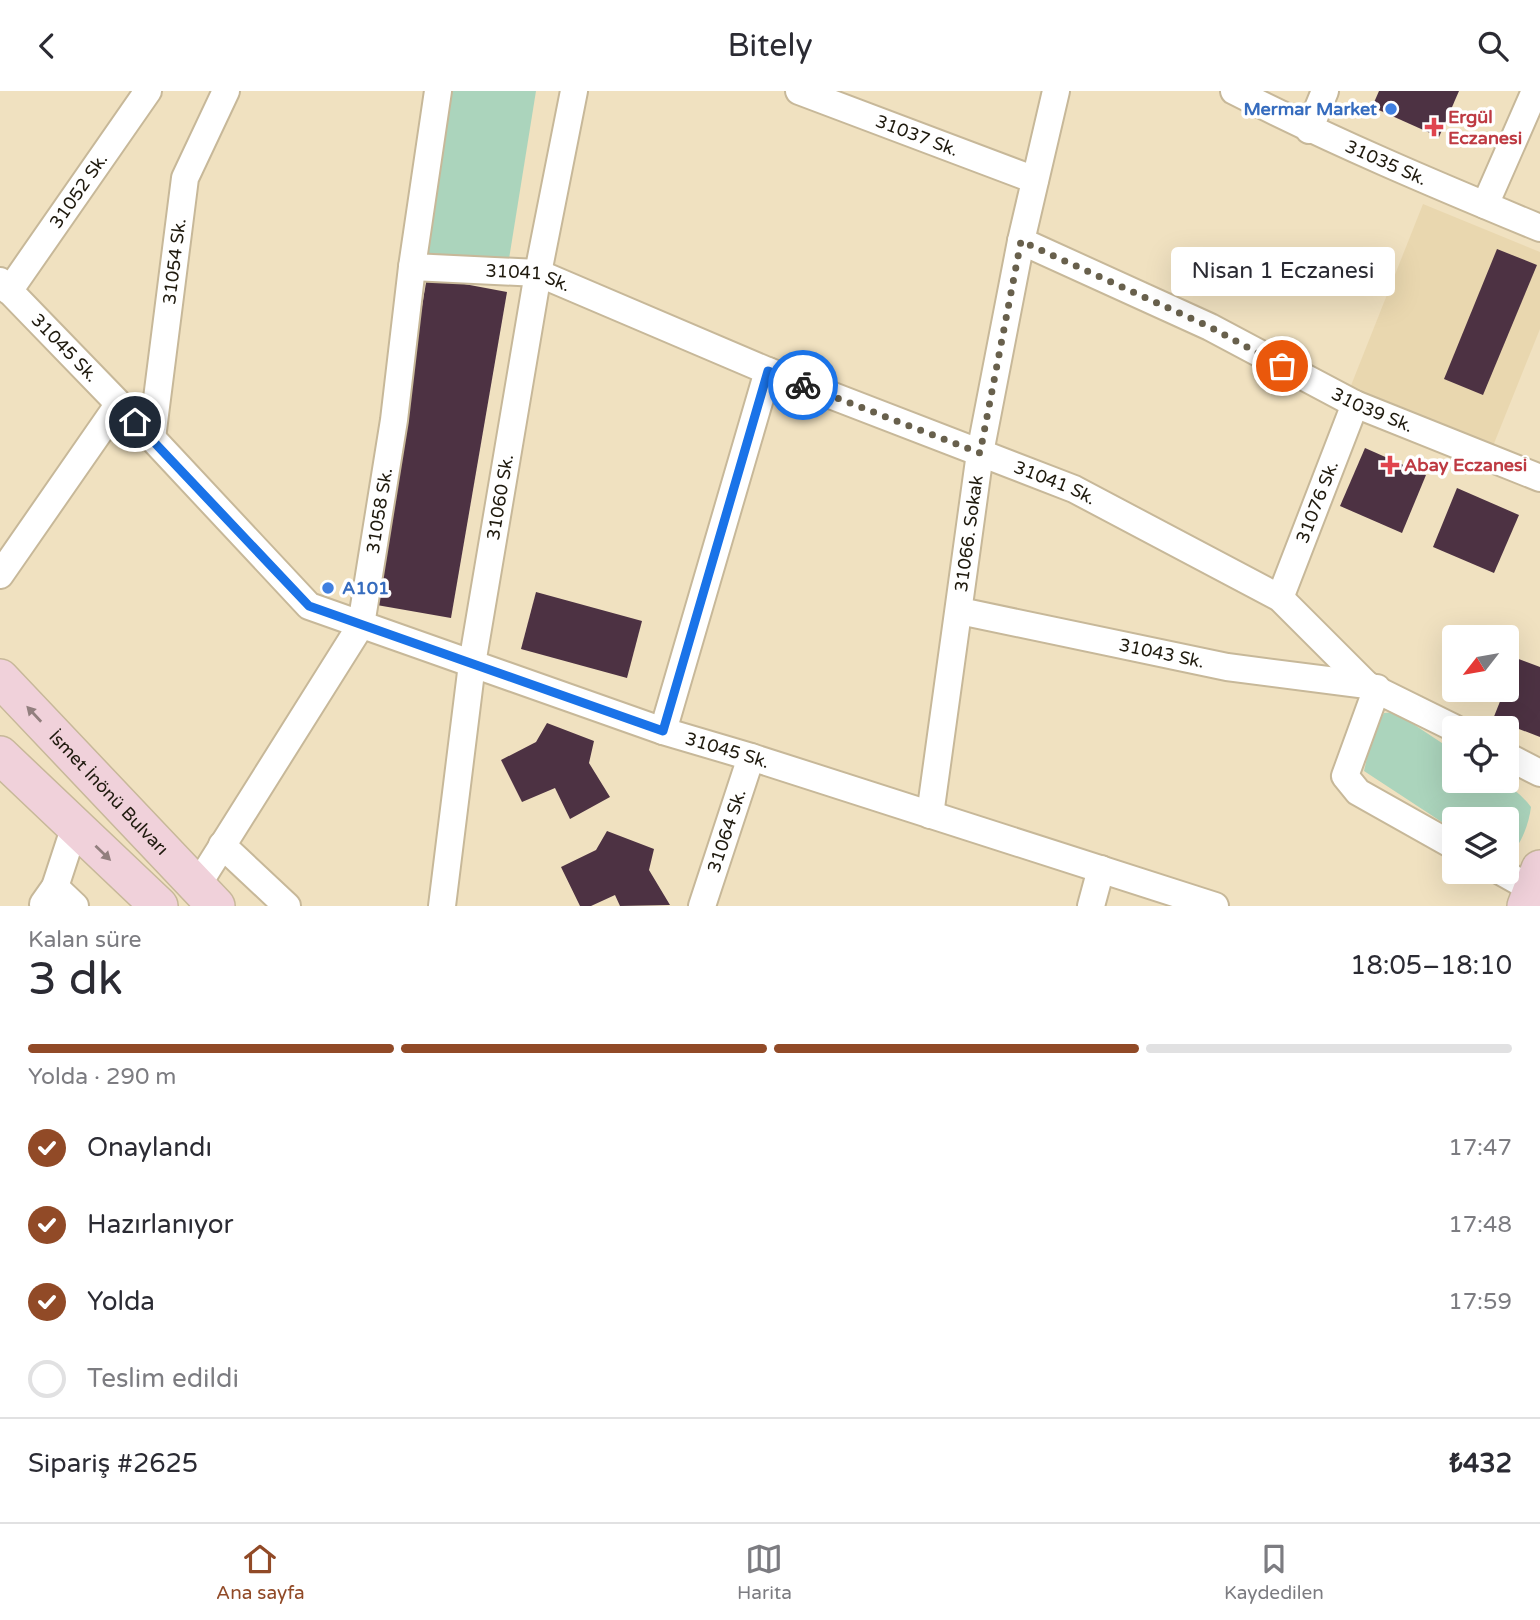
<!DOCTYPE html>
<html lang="tr">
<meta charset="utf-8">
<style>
:root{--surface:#fff;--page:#f2f2f3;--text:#2b2b33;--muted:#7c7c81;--line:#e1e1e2;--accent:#914a27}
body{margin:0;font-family:"Varela Round",sans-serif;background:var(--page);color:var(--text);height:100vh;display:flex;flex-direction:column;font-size:26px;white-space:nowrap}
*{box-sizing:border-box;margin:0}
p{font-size:23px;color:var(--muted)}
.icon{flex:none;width:38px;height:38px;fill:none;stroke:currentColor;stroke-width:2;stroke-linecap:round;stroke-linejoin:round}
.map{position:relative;height:815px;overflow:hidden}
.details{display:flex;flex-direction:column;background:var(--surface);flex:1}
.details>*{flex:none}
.needle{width:46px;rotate:239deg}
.tools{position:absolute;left:1442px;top:534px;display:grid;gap:14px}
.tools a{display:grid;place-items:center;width:77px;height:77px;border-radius:7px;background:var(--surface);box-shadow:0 7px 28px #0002;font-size:35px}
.pin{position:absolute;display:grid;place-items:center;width:60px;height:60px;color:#fff;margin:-30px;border:4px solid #fff;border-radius:50%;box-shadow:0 2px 7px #0007}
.courier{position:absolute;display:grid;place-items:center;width:70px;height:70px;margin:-35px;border:5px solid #1a73e8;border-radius:50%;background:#fff;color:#222;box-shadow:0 2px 9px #0007}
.bubble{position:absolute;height:49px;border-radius:7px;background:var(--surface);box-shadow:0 7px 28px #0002;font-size:23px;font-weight:600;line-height:49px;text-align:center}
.headline em{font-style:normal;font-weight:600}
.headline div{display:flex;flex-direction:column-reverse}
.headline{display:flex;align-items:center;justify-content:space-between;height:119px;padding:0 28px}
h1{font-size:46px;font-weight:600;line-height:52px}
.bar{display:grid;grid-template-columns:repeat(4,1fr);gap:10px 7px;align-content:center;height:84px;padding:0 28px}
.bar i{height:9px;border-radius:5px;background:var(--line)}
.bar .active{background:var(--accent)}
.bar p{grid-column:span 4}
.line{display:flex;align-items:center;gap:18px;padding:0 28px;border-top:2px solid var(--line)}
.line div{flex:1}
ol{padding:0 28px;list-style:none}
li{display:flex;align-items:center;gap:21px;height:77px}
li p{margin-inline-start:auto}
li .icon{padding:7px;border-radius:50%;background:var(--accent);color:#fff;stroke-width:4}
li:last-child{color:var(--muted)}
li i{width:38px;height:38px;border:4px solid var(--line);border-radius:50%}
header{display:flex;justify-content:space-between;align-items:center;height:91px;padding:0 28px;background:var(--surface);font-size:32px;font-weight:600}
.tabs{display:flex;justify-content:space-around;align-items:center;height:98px;border-top:2px solid var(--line);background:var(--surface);font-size:19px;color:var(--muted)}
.tabs a{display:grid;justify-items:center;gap:4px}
.tabs .active{color:var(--accent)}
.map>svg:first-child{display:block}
.built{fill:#e9d7af}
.green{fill:#abd4bc}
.building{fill:#4d3243}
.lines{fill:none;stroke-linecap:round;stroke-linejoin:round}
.street-casing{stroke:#c7b899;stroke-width:30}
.secondary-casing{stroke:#c7b899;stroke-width:40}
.street{stroke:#fff;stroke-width:26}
.secondary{stroke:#f0d1da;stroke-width:37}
.oneway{fill:#927f7e}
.done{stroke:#68604c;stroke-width:7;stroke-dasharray:0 12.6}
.route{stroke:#1a73e8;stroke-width:9}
.shop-dot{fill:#3f7fe0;stroke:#fff;stroke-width:2.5}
.health-dot{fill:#e0444e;stroke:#fff;stroke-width:2.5}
.labels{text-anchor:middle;stroke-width:7;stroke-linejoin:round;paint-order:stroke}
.shop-label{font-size:18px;font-weight:bold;fill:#366cbe;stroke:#fff;text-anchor:end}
.health-label{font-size:18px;font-weight:bold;fill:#be3a42;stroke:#fff;text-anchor:start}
.street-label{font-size:18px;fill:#1f1a0e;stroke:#fff}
</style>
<header><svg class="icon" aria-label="back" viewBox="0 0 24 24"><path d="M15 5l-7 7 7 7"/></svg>Bitely<svg class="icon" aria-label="search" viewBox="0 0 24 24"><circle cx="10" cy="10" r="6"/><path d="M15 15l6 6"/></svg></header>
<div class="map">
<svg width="1540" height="815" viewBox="0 0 1540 815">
<rect width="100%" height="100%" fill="#f0e1c0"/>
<!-- built -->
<polygon class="built" points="1423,113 1540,161 1540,238 1491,360 1348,302"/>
<!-- green -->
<g class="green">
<polygon points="452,0 536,0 509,168 425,162"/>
<path d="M1395 621 1454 660V690C1488 690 1508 686 1531 716 1529 732 1521 757 1507 765V728H1454V739L1364 680 1372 645 1384 622Z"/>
</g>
<!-- building -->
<g class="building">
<polygon points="1379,0 1459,0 1439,46 1372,16"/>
<polygon points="1497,158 1537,174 1483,304 1444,288"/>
<polygon points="427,186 507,201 451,527 371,513"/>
<polygon points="1365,357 1426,384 1402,442 1340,415"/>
<polygon points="1457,397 1519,424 1494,482 1433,456"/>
<polygon points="536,501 642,530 627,587 521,558"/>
<polygon points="1516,567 1540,576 1540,646 1493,628 1505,598 1507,598"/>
<polygon points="547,632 594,650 589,672 610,706 570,728 555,697 522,711 501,669 536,651"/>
<polygon points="607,740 654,758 649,779 670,814 620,815 615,804 591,815 580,815 561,776 596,759"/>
</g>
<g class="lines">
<!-- street casing -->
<g class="street-casing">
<g id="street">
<path id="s1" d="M799 0 1035 89"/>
<path id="s2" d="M1234 0C1334 51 1436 94 1540 137"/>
<polyline points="1309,39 1325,0"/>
<polyline points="1485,114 1535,0"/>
<path id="s3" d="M1021 150 1210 236 1355 313 1540 387"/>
<path id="s4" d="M412 176 538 182 768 280 1074 398 1280 507 1367 594 1454 637"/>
<path id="s5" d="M0 190 152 347 309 515 663 640 751 666 1215 815"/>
<path id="s6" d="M9 200 148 0"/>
<path id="s7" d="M152 347 185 87 226 0"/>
<polyline points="0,484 118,314"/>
<path id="s8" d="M1280 507 1355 313"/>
<path id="s9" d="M960 520 1227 576 1367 594"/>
<polyline points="1377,597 1345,685 1358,701 1454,755"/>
<polyline points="663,640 768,280"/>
<polyline points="1507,665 1540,682"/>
<path id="s10" d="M930 724 980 362 1021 150 1056 0"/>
<polyline points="222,754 287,815"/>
<polyline points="1500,780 1532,798"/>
<path id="s11" d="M197 795 361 534 394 329 412 176 438 0"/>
<polyline points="55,796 75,815"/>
<polyline points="45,815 43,813 55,796 75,735"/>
<path id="s12" d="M442 815 472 573 538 182 574 0"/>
<path id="s13" d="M702 815 751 666"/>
<polyline points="1091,815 1101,778"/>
</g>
</g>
<!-- secondary casing -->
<g class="secondary-casing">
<g id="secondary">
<path id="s14" d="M0 587 216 815"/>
<polyline points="0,664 159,815"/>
<polyline points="1526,815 1540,778"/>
</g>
</g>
<!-- street -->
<use href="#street" class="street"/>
<!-- secondary -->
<use href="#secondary" class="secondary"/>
</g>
<!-- one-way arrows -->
<defs><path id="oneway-solid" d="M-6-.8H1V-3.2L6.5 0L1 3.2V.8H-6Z" transform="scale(1.75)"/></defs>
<g class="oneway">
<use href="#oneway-solid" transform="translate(34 623) rotate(-133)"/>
<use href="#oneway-solid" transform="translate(103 762) rotate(44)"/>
</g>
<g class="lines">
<!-- done -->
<polyline class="done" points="803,294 980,362 1021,150 1210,236 1282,275"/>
<!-- route -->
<polyline class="route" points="135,331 309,515 663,640 768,280 803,294"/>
</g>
<!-- markers -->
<g class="shop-dot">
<circle cx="1391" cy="18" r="7"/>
<circle cx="328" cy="497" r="7"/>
</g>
<g class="health-dot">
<path d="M1430.5 25.5h7v7h7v7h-7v7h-7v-7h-7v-7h7z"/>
<path d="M1386.5 363.5h7v7h7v7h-7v7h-7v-7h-7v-7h7z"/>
</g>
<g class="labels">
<!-- shop labels -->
<g class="shop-label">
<text x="1377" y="24">Mermar Market</text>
<text x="342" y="503" text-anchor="start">A101</text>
</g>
<!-- health labels -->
<g class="health-label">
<text x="1448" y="32">Ergül<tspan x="1448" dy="21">Eczanesi</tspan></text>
<text x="1404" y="380">Abay Eczanesi</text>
</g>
<!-- street labels -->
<g class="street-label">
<text dy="6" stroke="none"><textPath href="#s1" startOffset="126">31037 Sk.</textPath></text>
<text dy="6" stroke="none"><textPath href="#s2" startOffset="168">31035 Sk.</textPath></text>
<text dy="6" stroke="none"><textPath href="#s6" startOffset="122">31052 Sk.</textPath></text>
<text dy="6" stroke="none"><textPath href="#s7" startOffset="178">31054 Sk.</textPath></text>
<text dy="6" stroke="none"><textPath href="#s4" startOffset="117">31041 Sk.</textPath></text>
<text dy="6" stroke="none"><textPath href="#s5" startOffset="93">31045 Sk.</textPath></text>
<text dy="6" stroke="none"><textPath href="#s3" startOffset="390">31039 Sk.</textPath></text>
<text dy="6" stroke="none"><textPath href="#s4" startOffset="684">31041 Sk.</textPath></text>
<text dy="6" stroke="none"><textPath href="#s12" startOffset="413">31060 Sk.</textPath></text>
<text dy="6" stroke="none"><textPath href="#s8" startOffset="103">31076 Sk.</textPath></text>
<text dy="6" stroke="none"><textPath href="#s11" startOffset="424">31058 Sk.</textPath></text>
<text dy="6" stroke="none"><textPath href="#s10" startOffset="284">31066. Sokak</textPath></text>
<text dy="6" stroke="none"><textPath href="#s9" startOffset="206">31043 Sk.</textPath></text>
<text dy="6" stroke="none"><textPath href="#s5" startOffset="891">31045 Sk.</textPath></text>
<text dy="6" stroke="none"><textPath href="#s14" startOffset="158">İsmet İnönü Bulvarı</textPath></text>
<text dy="6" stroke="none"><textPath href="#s13" startOffset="79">31064 Sk.</textPath></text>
</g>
</g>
</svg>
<div class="tools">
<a><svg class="needle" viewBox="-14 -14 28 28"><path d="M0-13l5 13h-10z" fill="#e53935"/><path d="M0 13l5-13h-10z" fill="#7c7c81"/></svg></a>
<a><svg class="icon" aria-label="locate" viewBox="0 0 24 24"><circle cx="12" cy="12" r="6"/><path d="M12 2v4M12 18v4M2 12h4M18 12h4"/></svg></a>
<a><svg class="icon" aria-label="layers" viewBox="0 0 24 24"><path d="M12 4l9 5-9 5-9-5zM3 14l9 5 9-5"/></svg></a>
</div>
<div class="pin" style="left:1282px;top:275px;background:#ea580c"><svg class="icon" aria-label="bag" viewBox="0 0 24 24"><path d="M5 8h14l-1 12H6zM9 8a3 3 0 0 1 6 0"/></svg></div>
<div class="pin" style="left:135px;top:331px;background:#1f2937"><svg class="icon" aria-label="home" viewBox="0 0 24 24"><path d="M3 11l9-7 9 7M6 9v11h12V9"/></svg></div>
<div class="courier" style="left:803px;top:294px"><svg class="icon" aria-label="bike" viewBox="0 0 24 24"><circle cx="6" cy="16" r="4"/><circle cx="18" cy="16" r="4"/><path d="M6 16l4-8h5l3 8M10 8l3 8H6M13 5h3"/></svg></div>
<div class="bubble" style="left:1171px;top:156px;width:224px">Nisan 1 Eczanesi</div>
</div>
<section class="details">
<div class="headline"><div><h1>3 dk</h1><p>Kalan süre</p></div><em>18:05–18:10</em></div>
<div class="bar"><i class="active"></i><i class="active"></i><i class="active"></i><i></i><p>Yolda · 290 m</p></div>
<ol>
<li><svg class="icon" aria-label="check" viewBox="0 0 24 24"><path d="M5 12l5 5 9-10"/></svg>Onaylandı<p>17:47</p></li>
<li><svg class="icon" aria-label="check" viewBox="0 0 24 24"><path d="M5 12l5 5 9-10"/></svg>Hazırlanıyor<p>17:48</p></li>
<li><svg class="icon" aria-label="check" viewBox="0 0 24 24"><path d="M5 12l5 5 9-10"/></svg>Yolda<p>17:59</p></li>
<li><i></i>Teslim edildi</li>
</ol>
<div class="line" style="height:91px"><div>Sipariş #2625</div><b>₺432</b></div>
</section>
<nav class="tabs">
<a class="active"><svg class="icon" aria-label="home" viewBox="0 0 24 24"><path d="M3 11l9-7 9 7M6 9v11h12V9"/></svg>Ana sayfa</a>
<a><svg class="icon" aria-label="map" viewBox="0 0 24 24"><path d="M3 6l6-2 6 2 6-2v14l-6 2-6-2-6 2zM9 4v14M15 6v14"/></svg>Harita</a>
<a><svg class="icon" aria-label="saved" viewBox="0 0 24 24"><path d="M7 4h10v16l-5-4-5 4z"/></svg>Kaydedilen</a>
</nav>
